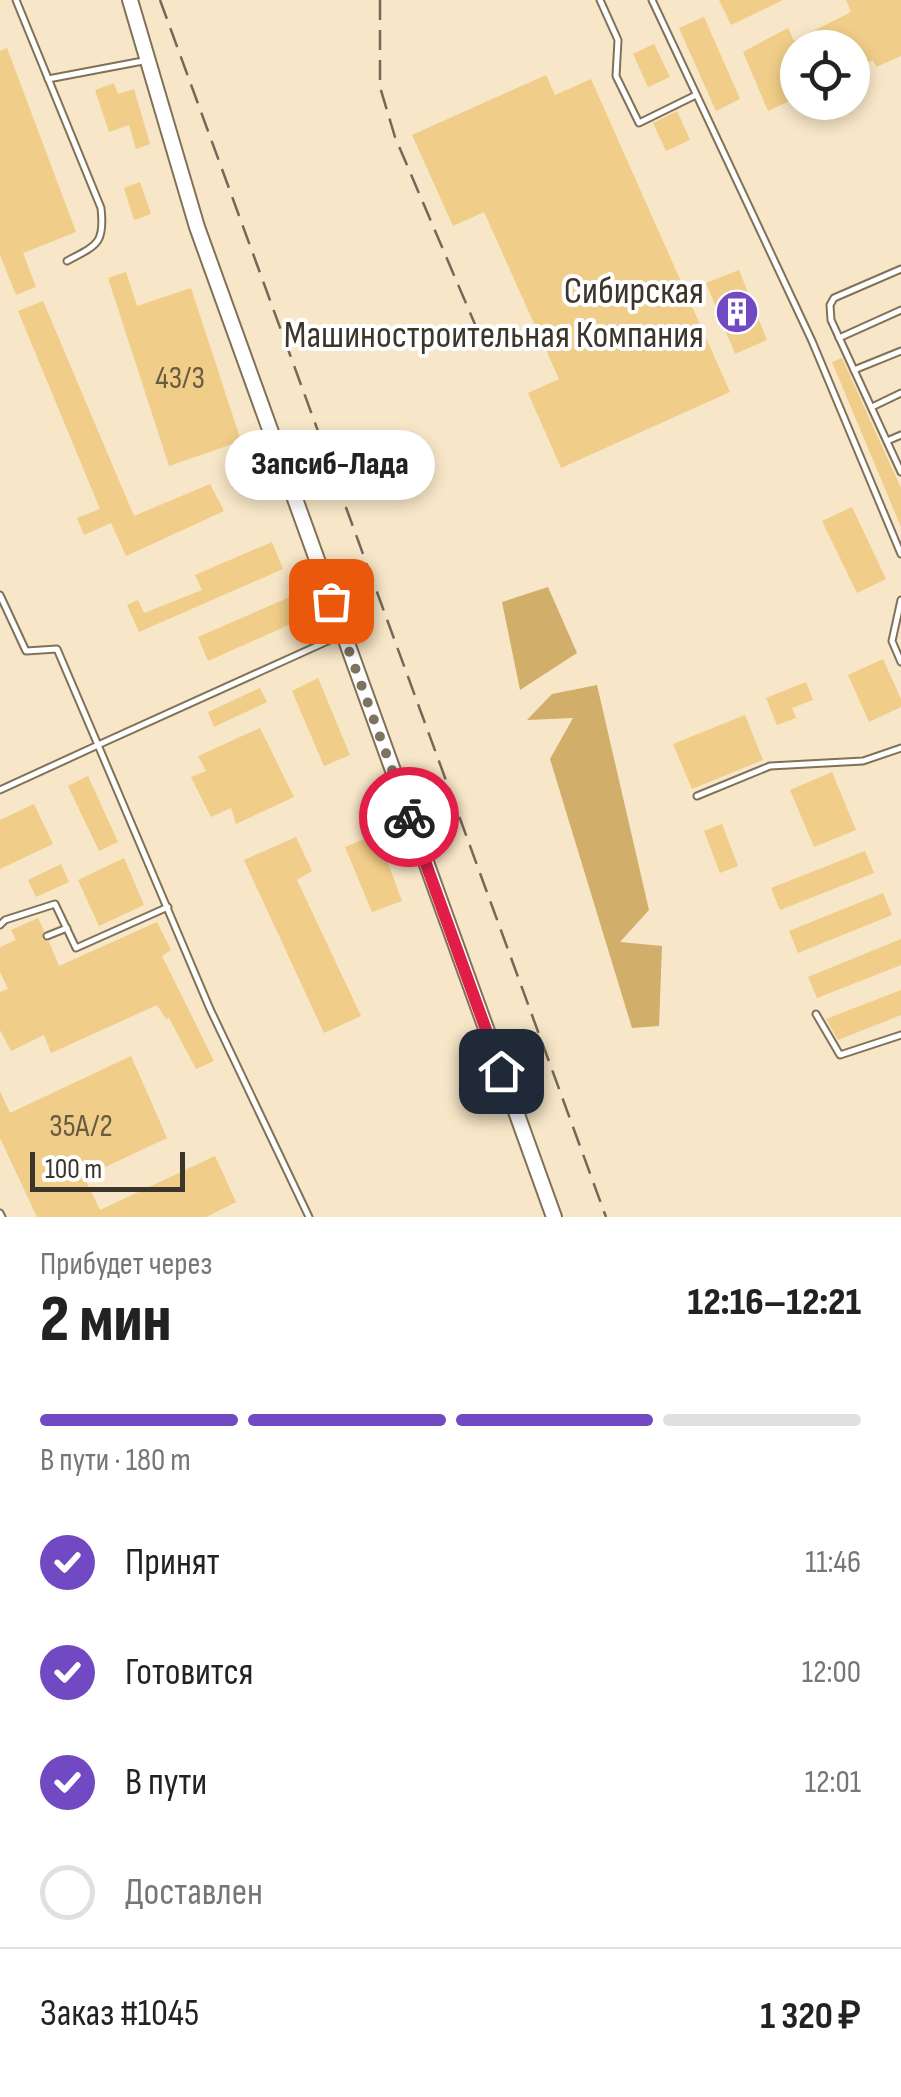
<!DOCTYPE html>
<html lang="ru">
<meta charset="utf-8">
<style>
:root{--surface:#fff;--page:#f2f2f2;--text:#222;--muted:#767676;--line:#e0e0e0;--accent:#7149c2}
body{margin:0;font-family:"Sofia Sans Condensed",sans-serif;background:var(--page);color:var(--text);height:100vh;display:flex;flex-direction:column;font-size:38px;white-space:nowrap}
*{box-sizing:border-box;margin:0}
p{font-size:32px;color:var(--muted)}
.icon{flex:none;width:55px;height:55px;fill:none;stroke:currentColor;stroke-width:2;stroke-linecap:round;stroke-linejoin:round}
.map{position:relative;height:1217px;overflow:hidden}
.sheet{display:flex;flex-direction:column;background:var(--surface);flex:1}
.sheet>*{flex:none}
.fabs{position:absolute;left:780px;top:30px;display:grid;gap:20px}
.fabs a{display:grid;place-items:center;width:90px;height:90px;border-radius:50%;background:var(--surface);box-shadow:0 5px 15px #0003;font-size:50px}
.scale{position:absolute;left:30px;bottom:25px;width:155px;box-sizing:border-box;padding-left:10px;border:5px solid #3c3529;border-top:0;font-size:28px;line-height:35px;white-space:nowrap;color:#3c3529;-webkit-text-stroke:8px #fff;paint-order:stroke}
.pin{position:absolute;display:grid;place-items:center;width:85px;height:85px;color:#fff;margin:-42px;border-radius:20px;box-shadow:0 5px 15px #0006}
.courier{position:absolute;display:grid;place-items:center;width:100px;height:100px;margin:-50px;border:8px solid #e11d48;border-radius:50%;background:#fff;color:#222;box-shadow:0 2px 12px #0007}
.bubble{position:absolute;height:70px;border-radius:35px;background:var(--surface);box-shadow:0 5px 15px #0003;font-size:32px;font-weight:800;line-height:70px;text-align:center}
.headline em{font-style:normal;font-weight:800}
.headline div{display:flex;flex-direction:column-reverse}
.headline{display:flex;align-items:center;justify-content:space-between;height:170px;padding:0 40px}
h1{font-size:65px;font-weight:800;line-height:75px}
.bar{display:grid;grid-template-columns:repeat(4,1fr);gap:15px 10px;align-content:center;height:120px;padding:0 40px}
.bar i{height:12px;border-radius:8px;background:var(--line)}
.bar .on{background:var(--accent)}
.bar p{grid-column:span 4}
.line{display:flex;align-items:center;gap:25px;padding:0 40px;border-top:2px solid var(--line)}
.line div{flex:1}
ol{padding:0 40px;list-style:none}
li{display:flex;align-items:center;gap:30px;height:110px}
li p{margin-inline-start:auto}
li .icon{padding:10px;border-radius:50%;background:var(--accent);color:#fff;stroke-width:4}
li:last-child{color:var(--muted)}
li i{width:55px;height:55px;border:5px solid var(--line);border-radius:50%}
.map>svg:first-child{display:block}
.forest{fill:#d1ae6a}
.building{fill:#f0cd88}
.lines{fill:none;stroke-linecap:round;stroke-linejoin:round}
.service-casing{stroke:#817257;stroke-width:9}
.secondary-casing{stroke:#817257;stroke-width:18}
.service{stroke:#fff;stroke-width:5}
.secondary{stroke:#fff;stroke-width:14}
.rail{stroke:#736958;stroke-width:2.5;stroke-dasharray:20 10;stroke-linecap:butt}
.done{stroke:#7d7360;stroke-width:10;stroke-dasharray:0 18}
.route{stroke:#e11d48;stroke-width:12}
.labels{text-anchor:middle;stroke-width:8;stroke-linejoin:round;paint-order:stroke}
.number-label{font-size:32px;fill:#695b41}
.poi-label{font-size:38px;fill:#3c3529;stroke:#fff;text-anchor:end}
</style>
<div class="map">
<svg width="901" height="1217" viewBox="0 0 901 1217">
<rect width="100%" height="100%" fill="#f7e6c7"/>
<!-- forest -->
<g class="forest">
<polygon points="548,587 577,653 520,690 502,602"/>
<polygon points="597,685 649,910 620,942 662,946 659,1026 632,1028 550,759 573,718 527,720 552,694"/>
</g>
<!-- building -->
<g class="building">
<polygon points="719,0 783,0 731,25"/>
<polygon points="846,0 901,0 901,56 876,67 873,60 852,70 852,48 798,48 798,97 768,111 743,52 788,28 794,41 851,12"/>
<polygon points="704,17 740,99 716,111 679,28"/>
<polygon points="654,44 670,77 648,87 633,54"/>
<polygon points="7,48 76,232 23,253 36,287 16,295 0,255 0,51"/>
<polygon points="546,75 555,95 591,79 730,392 561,468 528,393 559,379 484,212 453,226 412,135"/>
<polygon points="114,83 118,94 134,89 150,144 136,149 129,125 109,132 95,90"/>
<polygon points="677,111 690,140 666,151 653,123"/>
<polygon points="140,182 151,214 134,220 124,188"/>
<polygon points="739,270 767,340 735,354 706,283"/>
<polygon points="126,272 137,306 191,288 241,441 169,466 108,278"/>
<polygon points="43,301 134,516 210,484 224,511 126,556 111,523 84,535 77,518 100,509 18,311"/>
<polygon points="842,358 901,488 901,527 832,362"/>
<polygon points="852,507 886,579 857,593 822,521"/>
<polygon points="272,542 283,569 139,632 127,605 138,600 144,613 202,590 195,575"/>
<polygon points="292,596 302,619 208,661 198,637"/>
<polygon points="883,659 901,699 901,707 869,722 848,675"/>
<polygon points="318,678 350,755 324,766 292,691"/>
<polygon points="806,682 813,700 792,708 796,718 777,725 766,698"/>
<polygon points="260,688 267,702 214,727 208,712"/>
<polygon points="745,715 763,760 692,789 673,744"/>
<polygon points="260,728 294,797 236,824 231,808 211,817 191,777 206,771 198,756"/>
<polygon points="832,772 856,830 814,847 790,790"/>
<polygon points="88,776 118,842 99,851 68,786"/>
<polygon points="34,804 53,844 0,869 0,820"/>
<polygon points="722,824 738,866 720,873 704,831"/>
<polygon points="377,834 402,901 372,912 345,847"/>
<polygon points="296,837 312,871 297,880 361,1016 324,1033 244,860"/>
<polygon points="865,851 874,873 780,910 771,888"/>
<polygon points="124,858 144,905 99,926 78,880"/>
<polygon points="61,864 69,882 36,897 28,880"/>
<polygon points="883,893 892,915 798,953 789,931"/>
<polygon points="38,918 44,931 42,939 49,942 59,966 157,922 171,950 162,956 214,1061 196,1069 169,1018 166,1019 157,1005 51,1053 44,1035 11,1051 0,1030 0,992 8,989 0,972 0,947 16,940 11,930"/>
<polygon points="901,939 901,965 817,998 808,977"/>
<polygon points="901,990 901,1015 838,1040 826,1019"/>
<polygon points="131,1056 167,1138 84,1177 100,1210 215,1156 236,1202 206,1217 37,1217 0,1138 0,1091 10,1113"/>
</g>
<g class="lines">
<!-- service casing -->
<g class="service-casing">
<g id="service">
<path d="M16 0 101 208C105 244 97 245 67 261"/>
<polyline points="600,0 618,40 616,76 639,123 696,95"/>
<polyline points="652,0 812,341 901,554"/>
<polyline points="48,79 143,61"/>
<polyline points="901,269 834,298 830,305 831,320 901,472"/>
<polyline points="839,338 901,310"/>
<polyline points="854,370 901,351"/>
<polyline points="872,407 901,393"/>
<polyline points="887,441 901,435"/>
<polyline points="0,595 26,651 57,649 98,745 0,790"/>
<polyline points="901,600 892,641 901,662"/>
<polyline points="697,796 770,766 863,761 901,748"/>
<polyline points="0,925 5,920 55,904 76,948 168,907"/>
<polyline points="47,936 67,928"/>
<polyline points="816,1014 840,1055 901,1035"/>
<polyline points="0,1213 2,1217"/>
<polyline points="309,1217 210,1009 98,745 341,635"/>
</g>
</g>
<!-- secondary casing -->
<g class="secondary-casing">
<polyline id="secondary" points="130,0 197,227 554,1217"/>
</g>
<!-- service -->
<use href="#service" class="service"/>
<!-- secondary -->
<use href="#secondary" class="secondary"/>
<!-- rail -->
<g class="rail">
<polyline points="160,0 606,1217"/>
<polyline points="380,0 380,87 395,137 477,329"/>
</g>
</g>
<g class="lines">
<!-- done -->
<polyline class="done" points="331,601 409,817"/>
<!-- route -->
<polyline class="route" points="409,817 501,1071"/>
</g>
<!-- icons -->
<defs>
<g id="building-disc" transform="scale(2.25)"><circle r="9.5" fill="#7149c2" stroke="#fff"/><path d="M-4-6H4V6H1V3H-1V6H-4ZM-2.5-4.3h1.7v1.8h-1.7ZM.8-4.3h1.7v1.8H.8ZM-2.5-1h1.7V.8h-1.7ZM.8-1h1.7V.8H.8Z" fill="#fff"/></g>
</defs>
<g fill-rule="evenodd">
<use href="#building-disc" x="737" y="312"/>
</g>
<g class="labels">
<!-- number labels -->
<g class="number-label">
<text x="180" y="388">43/3</text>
<text x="81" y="1136">35А/2</text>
</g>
<!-- poi labels -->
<g class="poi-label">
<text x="704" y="303">Сибирская<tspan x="704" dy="44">Машиностроительная Компания</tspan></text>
</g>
</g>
</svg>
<div class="fabs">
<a><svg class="icon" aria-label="locate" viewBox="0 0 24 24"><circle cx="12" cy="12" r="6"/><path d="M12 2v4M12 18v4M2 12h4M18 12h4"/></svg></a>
</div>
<div class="scale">100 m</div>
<div class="pin" style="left:331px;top:601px;background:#ea580c"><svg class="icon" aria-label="bag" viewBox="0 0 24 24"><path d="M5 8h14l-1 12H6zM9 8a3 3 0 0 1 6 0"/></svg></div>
<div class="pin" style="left:501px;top:1071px;background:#1f2937"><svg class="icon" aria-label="home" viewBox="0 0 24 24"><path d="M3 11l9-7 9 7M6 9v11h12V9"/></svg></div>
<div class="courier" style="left:409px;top:817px"><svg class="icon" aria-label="bike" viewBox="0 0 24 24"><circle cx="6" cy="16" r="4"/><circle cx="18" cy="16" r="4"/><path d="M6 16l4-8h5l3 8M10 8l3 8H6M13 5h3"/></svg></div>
<div class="bubble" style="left:225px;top:430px;width:210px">Запсиб-Лада</div>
</div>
<section class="sheet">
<div class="headline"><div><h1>2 мин</h1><p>Прибудет через</p></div><em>12:16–12:21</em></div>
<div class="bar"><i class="on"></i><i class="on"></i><i class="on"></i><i></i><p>В пути · 180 m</p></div>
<ol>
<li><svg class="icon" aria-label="check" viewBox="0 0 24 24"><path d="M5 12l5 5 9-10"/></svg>Принят<p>11:46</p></li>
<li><svg class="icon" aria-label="check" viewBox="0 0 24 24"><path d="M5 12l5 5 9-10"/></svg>Готовится<p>12:00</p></li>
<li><svg class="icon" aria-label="check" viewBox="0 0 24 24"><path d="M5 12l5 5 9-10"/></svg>В пути<p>12:01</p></li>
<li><i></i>Доставлен</li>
</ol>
<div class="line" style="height:130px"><div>Заказ #1045</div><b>1 320 ₽</b></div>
</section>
